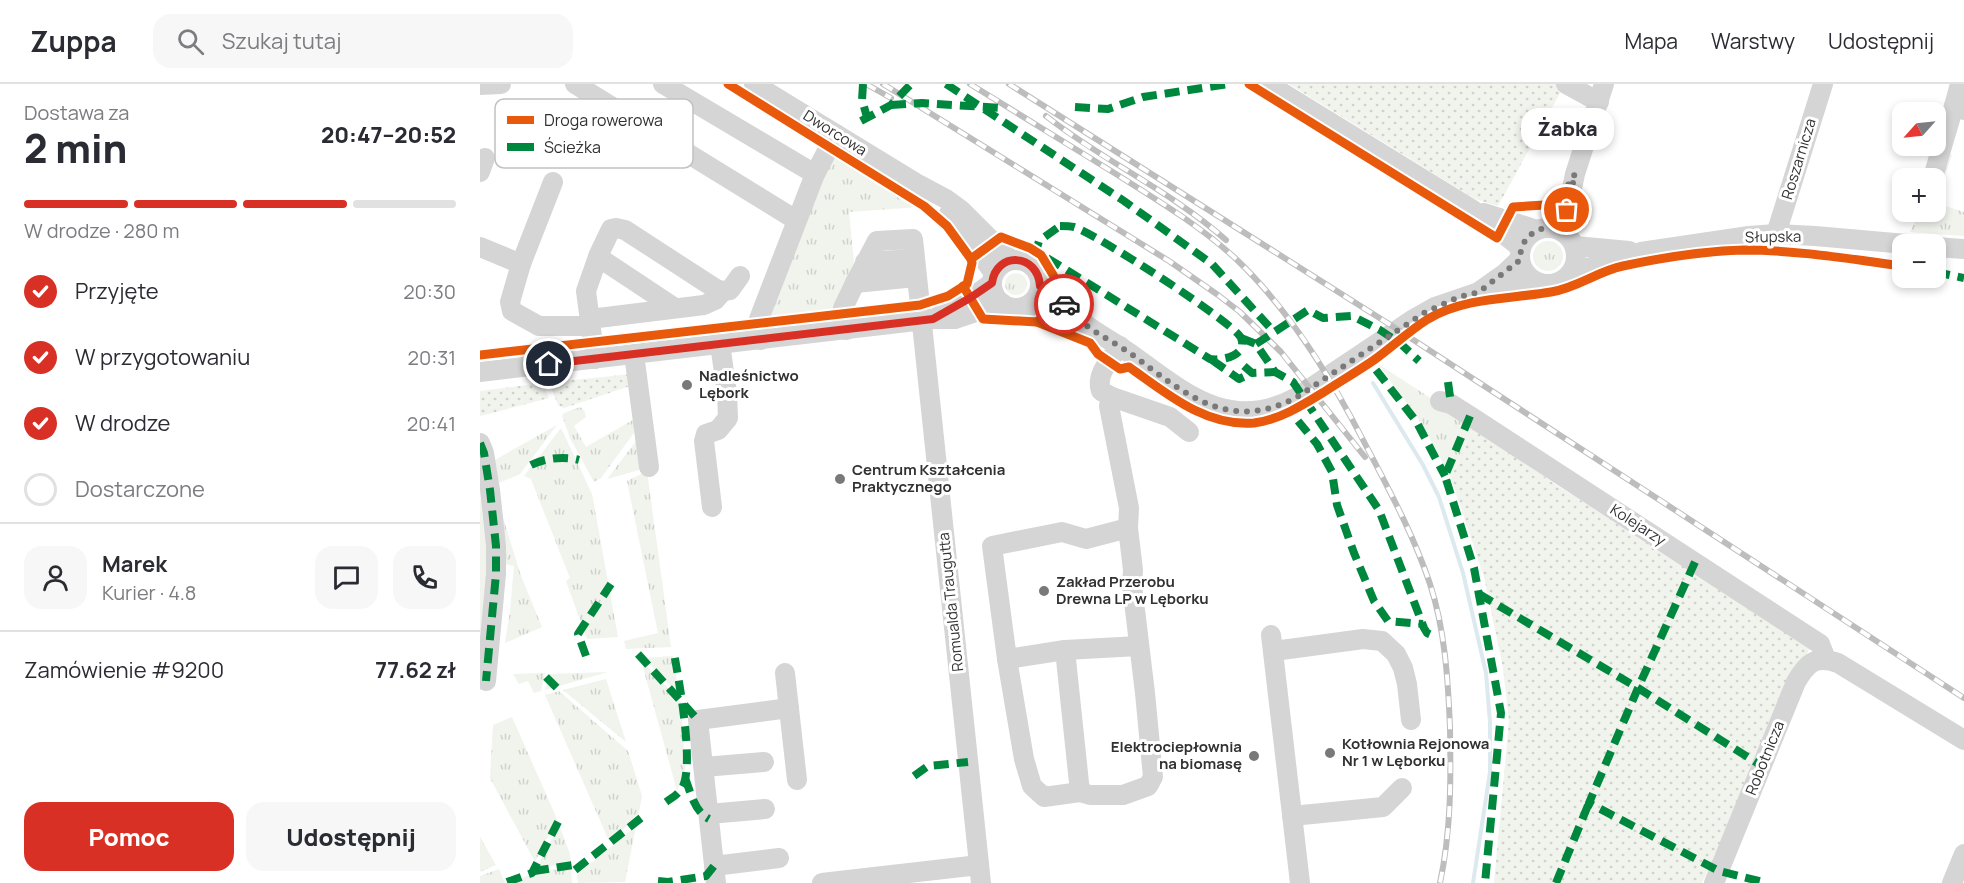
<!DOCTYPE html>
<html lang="pl">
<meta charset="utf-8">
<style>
:root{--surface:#fff;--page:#f7f7f7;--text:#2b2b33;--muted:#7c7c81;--line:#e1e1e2;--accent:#d93025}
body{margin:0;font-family:Manrope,sans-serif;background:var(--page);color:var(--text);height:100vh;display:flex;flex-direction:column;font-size:22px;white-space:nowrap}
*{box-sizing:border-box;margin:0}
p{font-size:20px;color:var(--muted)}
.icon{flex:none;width:33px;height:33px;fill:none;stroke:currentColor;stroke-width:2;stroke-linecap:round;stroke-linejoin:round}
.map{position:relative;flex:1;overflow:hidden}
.panel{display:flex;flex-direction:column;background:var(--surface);width:480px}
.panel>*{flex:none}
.needle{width:39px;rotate:243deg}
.buttons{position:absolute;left:1412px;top:18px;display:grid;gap:12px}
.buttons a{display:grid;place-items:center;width:54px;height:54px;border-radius:12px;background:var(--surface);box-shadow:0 3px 9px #0003;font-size:30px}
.pin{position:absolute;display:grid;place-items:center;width:51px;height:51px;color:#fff;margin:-26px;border:3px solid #fff;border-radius:50%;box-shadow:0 2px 6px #0007}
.courier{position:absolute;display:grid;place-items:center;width:60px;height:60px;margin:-30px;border:4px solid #d93025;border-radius:50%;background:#fff;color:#222;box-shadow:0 2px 8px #0007}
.bubble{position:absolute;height:42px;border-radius:18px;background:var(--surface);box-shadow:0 3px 9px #0003;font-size:20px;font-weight:800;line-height:42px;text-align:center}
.head em{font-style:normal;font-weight:800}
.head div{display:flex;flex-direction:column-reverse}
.head{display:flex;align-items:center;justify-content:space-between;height:102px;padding:0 24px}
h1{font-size:39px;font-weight:800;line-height:45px}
.bar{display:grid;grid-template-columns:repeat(4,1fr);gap:9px 6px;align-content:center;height:72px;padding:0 24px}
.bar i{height:8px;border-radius:4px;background:var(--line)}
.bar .on{background:var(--accent)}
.bar p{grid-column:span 4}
.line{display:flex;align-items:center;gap:15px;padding:0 24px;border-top:2px solid var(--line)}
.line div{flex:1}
.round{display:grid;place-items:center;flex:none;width:63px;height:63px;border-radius:18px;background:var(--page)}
ol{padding:0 24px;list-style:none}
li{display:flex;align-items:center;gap:18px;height:66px}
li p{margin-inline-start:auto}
li .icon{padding:6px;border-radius:50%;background:var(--accent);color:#fff;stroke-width:4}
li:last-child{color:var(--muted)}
li i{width:33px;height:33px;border:3px solid var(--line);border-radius:50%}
.button{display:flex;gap:12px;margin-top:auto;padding:12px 24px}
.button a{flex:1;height:69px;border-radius:18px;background:var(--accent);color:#fff;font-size:24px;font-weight:800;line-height:69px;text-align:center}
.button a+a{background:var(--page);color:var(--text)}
header{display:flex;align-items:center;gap:36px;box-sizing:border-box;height:84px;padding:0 30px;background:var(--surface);border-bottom:2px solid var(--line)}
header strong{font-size:28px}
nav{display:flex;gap:33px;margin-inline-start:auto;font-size:21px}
.search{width:420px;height:54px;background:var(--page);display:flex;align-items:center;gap:15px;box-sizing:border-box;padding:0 21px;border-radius:18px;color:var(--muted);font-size:22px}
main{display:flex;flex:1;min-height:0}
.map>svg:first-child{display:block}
.grass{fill:url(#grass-tufts)}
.park{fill:#f1f3ed}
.garden{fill:url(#garden-dots)}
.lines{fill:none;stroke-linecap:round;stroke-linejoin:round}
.stream{stroke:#dce9ee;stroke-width:4}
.minor{stroke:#d5d5d5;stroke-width:20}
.rail-casing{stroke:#bdbdbd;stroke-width:6}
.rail{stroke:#fff;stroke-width:4;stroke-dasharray:11;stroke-linecap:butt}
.quiet{stroke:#00873e;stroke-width:8;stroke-dasharray:15 8;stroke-linecap:butt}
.cycleway-casing{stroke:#fff;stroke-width:13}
.cycleway{stroke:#e8590c;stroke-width:9}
.done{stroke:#797979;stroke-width:6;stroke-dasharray:0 10.8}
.route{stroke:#d93025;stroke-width:8}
.poi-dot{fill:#797979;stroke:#fff;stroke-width:2}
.labels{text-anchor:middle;stroke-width:6;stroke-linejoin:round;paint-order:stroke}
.street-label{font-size:15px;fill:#313131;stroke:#fff}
.poi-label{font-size:15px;font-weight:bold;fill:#313131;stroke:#fff;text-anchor:start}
.key{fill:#fff;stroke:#c1c1c1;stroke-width:1.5}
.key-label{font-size:16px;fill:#313131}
</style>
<header>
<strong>Zuppa</strong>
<div class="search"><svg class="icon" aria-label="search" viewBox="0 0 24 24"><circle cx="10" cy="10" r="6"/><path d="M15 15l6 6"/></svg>Szukaj tutaj</div>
<nav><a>Mapa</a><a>Warstwy</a><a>Udostępnij</a></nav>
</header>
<main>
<section class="panel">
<div class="head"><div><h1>2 min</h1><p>Dostawa za</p></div><em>20:47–20:52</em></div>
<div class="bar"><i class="on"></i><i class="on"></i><i class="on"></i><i></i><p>W drodze · 280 m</p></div>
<ol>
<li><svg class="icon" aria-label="check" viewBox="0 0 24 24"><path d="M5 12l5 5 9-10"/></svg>Przyjęte<p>20:30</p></li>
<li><svg class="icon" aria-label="check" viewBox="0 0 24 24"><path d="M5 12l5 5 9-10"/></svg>W przygotowaniu<p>20:31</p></li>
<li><svg class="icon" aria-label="check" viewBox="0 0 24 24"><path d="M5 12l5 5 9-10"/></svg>W drodze<p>20:41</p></li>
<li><i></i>Dostarczone</li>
</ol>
<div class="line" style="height:108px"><a class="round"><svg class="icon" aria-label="person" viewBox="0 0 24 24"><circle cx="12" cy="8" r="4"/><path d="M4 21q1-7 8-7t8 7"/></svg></a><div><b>Marek</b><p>Kurier · 4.8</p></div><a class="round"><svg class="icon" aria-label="chat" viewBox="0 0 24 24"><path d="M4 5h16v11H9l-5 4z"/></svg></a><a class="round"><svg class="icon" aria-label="phone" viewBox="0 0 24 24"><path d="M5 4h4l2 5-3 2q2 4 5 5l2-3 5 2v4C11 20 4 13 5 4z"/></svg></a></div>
<div class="line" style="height:78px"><div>Zamówienie #9200</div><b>77.62 zł</b></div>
<div class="button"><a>Pomoc</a><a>Udostępnij</a></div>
</section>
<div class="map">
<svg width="1484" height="799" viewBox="0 0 1484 799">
<defs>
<pattern id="grass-tufts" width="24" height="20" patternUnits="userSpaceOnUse" patternTransform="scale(1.5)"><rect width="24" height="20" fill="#f1f3ed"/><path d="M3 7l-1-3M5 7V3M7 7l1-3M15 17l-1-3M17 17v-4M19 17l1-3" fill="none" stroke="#cfd1cc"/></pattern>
<pattern id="garden-dots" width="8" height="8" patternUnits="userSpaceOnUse" patternTransform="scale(1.5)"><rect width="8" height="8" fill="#f1f3ed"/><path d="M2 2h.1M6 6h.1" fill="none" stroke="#cfd1cc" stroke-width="1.8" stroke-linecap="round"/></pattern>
</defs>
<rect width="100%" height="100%" fill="#fff"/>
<!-- grass -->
<g class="grass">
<polygon points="351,67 439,123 369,128 374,178 352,227 283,235"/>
<polygon points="1470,70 1472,71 1456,119 1484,128 1484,152 1430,148 1440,128 1455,128 1455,97"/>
<circle cx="1068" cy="172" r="15"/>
<circle cx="536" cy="200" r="11"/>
<polygon points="898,280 994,342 971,394 942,340"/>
<polygon points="100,323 104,326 106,333 94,342 106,363 158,333 159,342 121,394 114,398 90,354 82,332 84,329"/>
<polygon points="77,341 40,390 19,399 13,377"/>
<polygon points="81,344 112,410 138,553 107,555 86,497 90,494 51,395 44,392"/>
<polygon points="160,352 165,382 159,386 127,395"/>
<polygon points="167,387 191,563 146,565 144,557 178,549 147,397"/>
<polygon points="20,424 41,492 62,543 25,559 30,527 34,482 25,480"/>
<polygon points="193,572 199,611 164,574"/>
<polygon points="161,576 201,618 205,686 197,707"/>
<polygon points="128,588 65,606 69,590"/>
<polygon points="65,589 61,607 54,609 48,597 39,600 33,590"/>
<polygon points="126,595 146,658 83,606"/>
<polygon points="79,607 148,667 162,712 158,733 129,757 65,611"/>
<polygon points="32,633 77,735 55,778 10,694 13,641"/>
<polygon points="79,741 90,770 91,779 57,784"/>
<polygon points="156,742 145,798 98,799 97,792 99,787 115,776"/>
<polygon points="0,753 16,781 0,788"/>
<polygon points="91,783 92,799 32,799 55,788"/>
<polygon points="19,785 25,799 0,799 0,792"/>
</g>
<!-- park -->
<polygon class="park" points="0,413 8,477 0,554"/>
<!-- garden -->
<g class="garden">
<polygon points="809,0 1085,0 1018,122 995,115"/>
<polygon points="151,290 153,301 84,324 78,321 70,301 75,298"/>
<polygon points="62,299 69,314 0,332 0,307"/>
<polygon points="994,342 1076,401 1332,559 1222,799 1014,799 1029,637 1023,584 1004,493 971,394"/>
</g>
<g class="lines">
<!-- stream -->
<polyline class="stream" points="893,299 943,381 959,413 983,489 1006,589 1010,638 1010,688 993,799"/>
<!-- minor -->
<g class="minor">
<polyline points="95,0 316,136"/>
<polyline points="183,0 335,90 279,235 281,256"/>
<polyline points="274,0 436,99 466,115 481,126 531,176"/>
<polyline points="788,0 993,126 1041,164"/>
<polyline points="1086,0 1119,18"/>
<polyline points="1480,0 1474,22 1484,26"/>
<polyline points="0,1 21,0"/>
<polyline points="0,88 5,74"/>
<polyline points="335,90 356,50"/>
<polyline points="1453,93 1474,22"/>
<polyline points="1004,129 1057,146"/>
<polyline points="468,131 480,143 514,189"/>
<circle cx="1068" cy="172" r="28"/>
<polyline points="1083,148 1095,90 1124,0"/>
<polyline points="1296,150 1343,0"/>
<polyline points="1095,162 1149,167"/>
<polyline points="0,163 41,180 30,218 32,227 59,242 111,242"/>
<polyline points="1455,163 1484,165"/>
<polyline points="118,173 195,224"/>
<circle cx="536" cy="200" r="24"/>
<polyline points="385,178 434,175"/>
<polyline points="41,180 73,98"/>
<polyline points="1091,189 1161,168 1269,152 1296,150 1335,152 1426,160"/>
<polyline points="375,199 397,157 433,155 501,799"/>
<path d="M560 202C569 210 580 216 589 224 596 230 601 238 609 243 622 252 635 259 648 268 702 306 747 351 817 313L932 236 955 223 999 208H1008L1055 197"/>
<polyline points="1000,207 1024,190 1040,175"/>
<polyline points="548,221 584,236 606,241"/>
<polyline points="458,232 491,214 512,199"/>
<polyline points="110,235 224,221 235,216 243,207"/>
<polyline points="366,246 363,224 375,199 436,193"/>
<path d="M640 262C631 275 615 290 621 307L632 313 690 333 709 348"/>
<polyline points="154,270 169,383"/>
<polyline points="115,275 106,207 119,170 131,145 136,144 145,146 236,205 243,207 250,206 260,192"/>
<polyline points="0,288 453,235 475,235 522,219"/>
<polyline points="632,313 629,322 649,424 648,444 653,486 652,501 665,609 673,693 668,702 643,711 610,711 600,708 564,713 552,702 544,675 527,575 512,462 582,448 606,455 648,444"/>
<polyline points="960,317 971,320 990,332 1340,560 1346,575"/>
<polyline points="0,359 4,369 10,406 16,462 16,490 6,597"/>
<polyline points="232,423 224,357 226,350 238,346 248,334 247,309 240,260"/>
<polyline points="791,551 820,799"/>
<polyline points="585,566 600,708"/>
<polyline points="794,567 883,555 902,557 916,570 923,584 927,600 931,636"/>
<polyline points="527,575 585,566 659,562"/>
<polyline points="305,589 317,696"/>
<polyline points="224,683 284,678"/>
<polyline points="229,730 285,725"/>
<polyline points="812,732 903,723 922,704"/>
<polyline points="234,782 299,774"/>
<polyline points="236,799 218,636 309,624"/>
<polyline points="342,799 499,781"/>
<path d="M1234 799 1316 598C1327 579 1335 571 1358 579L1484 656"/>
<polyline points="1472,799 1484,770"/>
</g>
<!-- rail casing -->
<g class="rail-casing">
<g id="rail">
<polyline points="386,0 411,14"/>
<polyline points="403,0 689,177 738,211 760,228 801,268 885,373"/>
<path d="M490 0C539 30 587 60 636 90 677 116 719 141 755 174 808 224 849 290 882 354 907 402 933 449 950 500 965 546 968 595 970 644 971 697 971 747 960 799"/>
<polyline points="529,0 909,240 1484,614"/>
<path d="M566 32C623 77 691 107 746 156"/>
</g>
</g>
<!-- rail -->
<use href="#rail" class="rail"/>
<!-- quiet -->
<g class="quiet">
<polyline points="383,0 382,16 387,33"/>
<polyline points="466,0 644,117 732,180 794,248"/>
<polyline points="411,21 442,19 521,24"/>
<polyline points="595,23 628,25 663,13 748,0"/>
<polyline points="381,37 411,21 431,0"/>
<path d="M580 142C584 142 590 142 594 143 613 148 755 239 761 254 768 272 741 277 730 275L556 167 559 157Z"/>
<polyline points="1455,188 1484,194"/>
<polyline points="761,254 776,260 795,288 813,298 899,426 944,544 947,549 956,553"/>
<polyline points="776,260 828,226 843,234 872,232 900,246 921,260 939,277"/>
<polyline points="732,276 759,295 772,289"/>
<polyline points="764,282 772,289 795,288"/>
<polyline points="896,286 936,337 965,392"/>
<polyline points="968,298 971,320"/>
<polyline points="990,332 965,392 994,484 1021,629 1005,799"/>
<polyline points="818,337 837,360 852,388 857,421 874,469 894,517 908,537 943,540"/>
<polyline points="0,359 4,369 10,406 16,462 16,490 6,597"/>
<path d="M51 381C65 374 84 372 99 376"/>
<polyline points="1215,478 1158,604 1109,719 1239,787 1287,799"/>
<polyline points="999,510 1158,604 1282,682"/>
<polyline points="158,570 218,636"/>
<polyline points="106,572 98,550 131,500"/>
<polyline points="66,593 78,605"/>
<polyline points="434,692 448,682 488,678"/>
<path d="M205 694C211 709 214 727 229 735"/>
<path d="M186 718C193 713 199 710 203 702 214 678 199 597 194 569"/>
<polyline points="95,786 161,734"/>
<polyline points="54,787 93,781"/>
<polyline points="178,797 188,798 226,792 234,782"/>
<polyline points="27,798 52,789 79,736"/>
<polyline points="1076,799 1109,719"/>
</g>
<!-- cycleway casing -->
<g class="cycleway-casing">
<g id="cycleway">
<polyline points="769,0 1017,154 1033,123 1064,121"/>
<polyline points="491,175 521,153 550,164 561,171 584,209 568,229 557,238"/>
<path d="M483 202 503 235 557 238 610 259 618 270 640 285 649 283C686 309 725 343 774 339 799 336 823 321 844 308 861 297 878 287 894 276 912 263 929 247 948 235 986 213 1030 215 1071 208 1097 204 1118 187 1143 182 1180 174 1227 167 1264 166 1317 166 1370 175 1422 182"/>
<polyline points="0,271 440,221 468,212 487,200 492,179 491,175 467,142 444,122 248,0"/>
</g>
</g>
<!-- cycleway -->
<use href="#cycleway" class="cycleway"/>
</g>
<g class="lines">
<!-- done -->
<path class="done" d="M584 220C593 226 599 236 607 242 622 253 639 261 654 272 706 311 750 349 817 313L944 229 979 213 999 208 1040 176C1040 159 1049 147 1066 144L1075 122 1095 90 1087 126"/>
<!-- route -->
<path class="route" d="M69 280 453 235 490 214 512 199C516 167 558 169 560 202L584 220"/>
</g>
<!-- markers -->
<g class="poi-dot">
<circle cx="207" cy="301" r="6"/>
<circle cx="360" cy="395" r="6"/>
<circle cx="564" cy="507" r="6"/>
<circle cx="850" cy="669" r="6"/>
<circle cx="774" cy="672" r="6"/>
</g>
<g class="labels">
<!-- street labels -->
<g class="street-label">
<text transform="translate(355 49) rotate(32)" y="5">Dworcowa</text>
<text transform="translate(1319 75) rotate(-73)" y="5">Roszarnicza</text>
<text transform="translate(1293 153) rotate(-1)" y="5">Słupska</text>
<text transform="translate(1158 441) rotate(33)" y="5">Kolejarzy</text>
<text transform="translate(471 518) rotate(-96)" y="5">Romualda Traugutta</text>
<text transform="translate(1285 674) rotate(-68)" y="5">Robotnicza</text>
</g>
<!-- poi labels -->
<g class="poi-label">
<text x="219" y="297">Nadleśnictwo<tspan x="219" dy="17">Lębork</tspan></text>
<text x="372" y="391">Centrum Kształcenia<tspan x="372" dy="17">Praktycznego</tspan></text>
<text x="576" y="503">Zakład Przerobu<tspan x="576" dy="17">Drewna LP w Lęborku</tspan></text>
<text x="862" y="665">Kotłownia Rejonowa<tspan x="862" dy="17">Nr 1 w Lęborku</tspan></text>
<text x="762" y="668" text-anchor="end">Elektrociepłownia<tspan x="762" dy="17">na biomasę</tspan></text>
</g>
</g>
<!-- legend -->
<rect x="15" y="15" width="198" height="69" rx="9" class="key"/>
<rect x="27" y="32" width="27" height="8" fill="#e8590c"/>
<rect x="27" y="59" width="27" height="8" fill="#00873e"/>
<g class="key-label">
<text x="64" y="42">Droga rowerowa</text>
<text x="64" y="69">Ścieżka</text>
</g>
</svg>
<div class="buttons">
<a><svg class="needle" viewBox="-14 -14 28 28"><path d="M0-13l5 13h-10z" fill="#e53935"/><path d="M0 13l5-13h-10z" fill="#7c7c81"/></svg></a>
<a>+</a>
<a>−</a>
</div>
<div class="pin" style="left:1087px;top:126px;background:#ea580c"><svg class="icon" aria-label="bag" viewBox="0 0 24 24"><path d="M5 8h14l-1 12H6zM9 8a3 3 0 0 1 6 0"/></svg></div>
<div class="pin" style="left:69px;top:280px;background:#1f2937"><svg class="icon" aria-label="home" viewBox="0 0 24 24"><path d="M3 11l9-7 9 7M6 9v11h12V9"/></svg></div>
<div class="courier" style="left:584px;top:220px"><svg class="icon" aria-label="car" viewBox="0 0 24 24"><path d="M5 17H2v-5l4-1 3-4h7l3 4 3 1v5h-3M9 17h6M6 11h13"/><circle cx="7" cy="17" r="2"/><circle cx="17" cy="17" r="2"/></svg></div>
<div class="bubble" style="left:1041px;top:24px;width:93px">Żabka</div>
</div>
</main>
